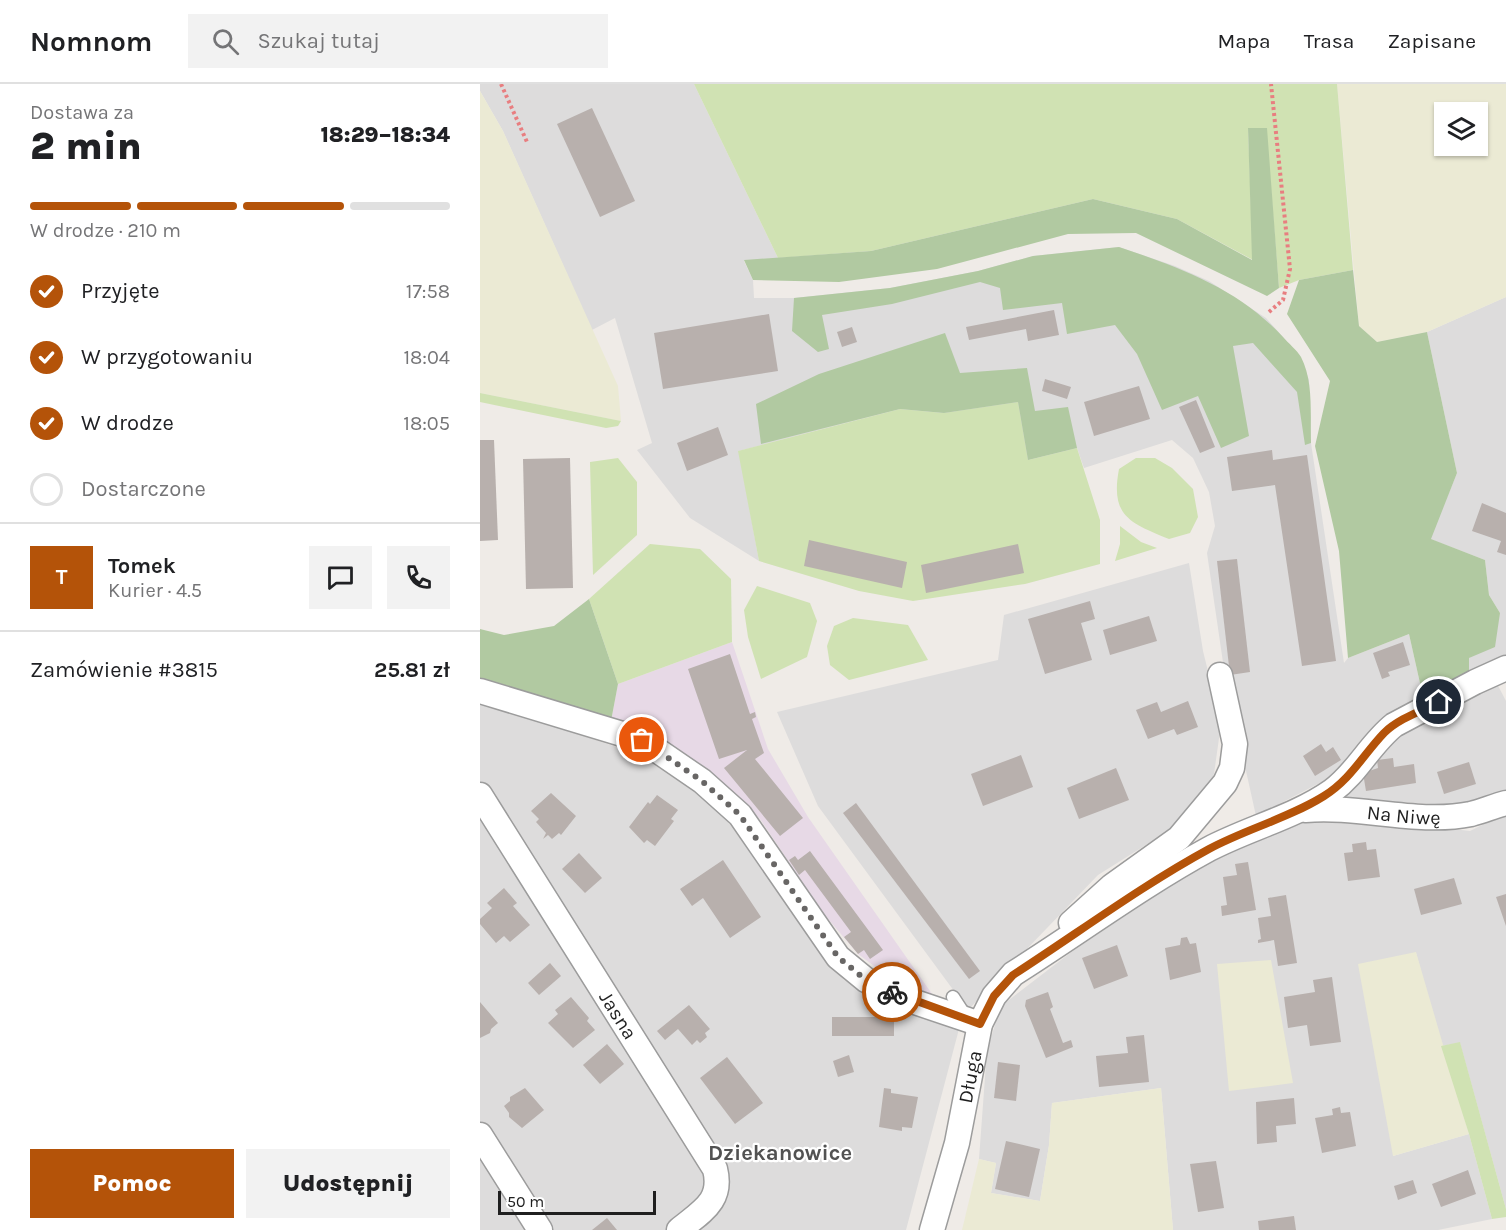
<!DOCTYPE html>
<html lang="pl">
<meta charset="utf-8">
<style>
:root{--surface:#fff;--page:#f2f2f2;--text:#202124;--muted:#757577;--line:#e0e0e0;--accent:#b45309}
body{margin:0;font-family:Karla,sans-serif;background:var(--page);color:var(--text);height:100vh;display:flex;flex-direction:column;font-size:22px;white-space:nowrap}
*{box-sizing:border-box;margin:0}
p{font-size:20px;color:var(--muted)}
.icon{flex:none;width:33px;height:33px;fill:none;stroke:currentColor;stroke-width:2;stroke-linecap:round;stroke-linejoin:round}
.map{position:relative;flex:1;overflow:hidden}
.details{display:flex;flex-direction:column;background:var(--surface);width:480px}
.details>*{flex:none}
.fabs{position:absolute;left:954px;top:18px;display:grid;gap:12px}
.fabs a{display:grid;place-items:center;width:54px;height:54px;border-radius:0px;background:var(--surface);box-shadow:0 2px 4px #0004;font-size:30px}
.scale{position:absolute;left:18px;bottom:15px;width:158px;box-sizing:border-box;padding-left:6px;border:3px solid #1f1f1f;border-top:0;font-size:16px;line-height:21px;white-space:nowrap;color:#1f1f1f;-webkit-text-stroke:4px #fff;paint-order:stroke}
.pin{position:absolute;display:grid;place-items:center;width:51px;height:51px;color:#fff;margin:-26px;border:3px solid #fff;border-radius:50%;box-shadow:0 2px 6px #0007}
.courier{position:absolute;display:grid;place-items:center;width:60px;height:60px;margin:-30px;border:4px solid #b45309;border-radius:50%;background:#fff;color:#222;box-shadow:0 2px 8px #0007}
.overview em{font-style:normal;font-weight:800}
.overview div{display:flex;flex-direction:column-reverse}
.overview{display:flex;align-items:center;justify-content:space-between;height:102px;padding:0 30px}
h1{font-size:39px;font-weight:800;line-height:45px}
.bar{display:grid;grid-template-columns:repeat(4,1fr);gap:9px 6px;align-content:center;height:72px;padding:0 30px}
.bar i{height:8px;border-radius:4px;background:var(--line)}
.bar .current{background:var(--accent)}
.bar p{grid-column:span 4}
.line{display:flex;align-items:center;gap:15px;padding:0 30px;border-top:2px solid var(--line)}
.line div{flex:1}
.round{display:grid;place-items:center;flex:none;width:63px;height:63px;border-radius:0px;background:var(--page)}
ol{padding:0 30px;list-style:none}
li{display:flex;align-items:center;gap:18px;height:66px}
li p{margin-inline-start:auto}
li .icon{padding:6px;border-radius:50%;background:var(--accent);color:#fff;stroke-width:4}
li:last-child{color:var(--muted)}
li i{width:33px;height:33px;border:3px solid var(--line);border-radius:50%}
.action{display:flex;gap:12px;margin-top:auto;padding:12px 30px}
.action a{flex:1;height:69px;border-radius:0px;background:var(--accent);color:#fff;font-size:24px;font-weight:800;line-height:69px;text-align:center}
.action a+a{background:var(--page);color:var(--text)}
header{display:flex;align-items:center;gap:36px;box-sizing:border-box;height:84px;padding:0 30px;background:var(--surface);border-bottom:2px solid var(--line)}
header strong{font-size:28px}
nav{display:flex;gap:33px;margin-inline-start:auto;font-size:21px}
.search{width:420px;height:54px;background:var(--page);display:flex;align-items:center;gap:15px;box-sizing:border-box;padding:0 21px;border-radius:0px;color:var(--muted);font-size:22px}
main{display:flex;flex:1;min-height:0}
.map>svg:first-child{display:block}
.residential{fill:#dddcdc}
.industrial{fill:#e7d9e6}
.farmland{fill:#ebead4;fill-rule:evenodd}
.grass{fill:#d0e2b3}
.forest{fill:#b1c9a1}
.building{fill:#b8b0ad}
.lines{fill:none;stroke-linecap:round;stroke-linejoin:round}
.service-casing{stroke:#9c9c9c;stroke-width:15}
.minor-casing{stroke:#9c9c9c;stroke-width:27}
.path{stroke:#e87e80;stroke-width:4;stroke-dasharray:3 3;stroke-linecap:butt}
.service{stroke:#fff;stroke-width:12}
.minor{stroke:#fff;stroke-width:24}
.done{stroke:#686665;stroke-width:6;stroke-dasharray:0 10.8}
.route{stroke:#b45309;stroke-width:8}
.labels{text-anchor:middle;stroke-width:4.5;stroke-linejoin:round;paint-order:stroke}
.street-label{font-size:20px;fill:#1f1f1f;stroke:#fff}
.quarter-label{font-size:22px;font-weight:bold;fill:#525252;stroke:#fff}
</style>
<header>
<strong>Nomnom</strong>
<div class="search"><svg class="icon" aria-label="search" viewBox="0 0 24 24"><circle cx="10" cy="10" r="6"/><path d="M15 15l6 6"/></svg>Szukaj tutaj</div>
<nav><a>Mapa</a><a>Trasa</a><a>Zapisane</a></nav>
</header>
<main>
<section class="details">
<div class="overview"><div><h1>2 min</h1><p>Dostawa za</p></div><em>18:29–18:34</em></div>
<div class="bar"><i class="current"></i><i class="current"></i><i class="current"></i><i></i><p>W drodze · 210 m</p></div>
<ol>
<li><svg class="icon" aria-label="check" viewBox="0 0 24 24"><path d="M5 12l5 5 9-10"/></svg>Przyjęte<p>17:58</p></li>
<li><svg class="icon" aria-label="check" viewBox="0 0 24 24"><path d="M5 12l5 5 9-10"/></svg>W przygotowaniu<p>18:04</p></li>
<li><svg class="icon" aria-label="check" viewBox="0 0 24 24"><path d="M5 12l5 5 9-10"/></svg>W drodze<p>18:05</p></li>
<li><i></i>Dostarczone</li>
</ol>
<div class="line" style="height:108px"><b class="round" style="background:var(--accent);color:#fff">T</b><div><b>Tomek</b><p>Kurier · 4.5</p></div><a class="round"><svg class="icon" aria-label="chat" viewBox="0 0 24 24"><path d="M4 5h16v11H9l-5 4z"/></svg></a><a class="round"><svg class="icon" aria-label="phone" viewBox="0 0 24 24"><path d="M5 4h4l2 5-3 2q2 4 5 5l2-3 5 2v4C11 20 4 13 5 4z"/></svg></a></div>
<div class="line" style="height:78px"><div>Zamówienie #3815</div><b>25.81 zł</b></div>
<div class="action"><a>Pomoc</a><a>Udostępnij</a></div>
</section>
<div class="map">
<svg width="1026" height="1146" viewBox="0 0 1026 1146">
<rect width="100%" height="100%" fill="#efebe7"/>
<!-- residential -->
<g class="residential">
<polygon points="0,0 214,0 298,174 264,177 273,196 274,214 314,214 410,204 498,187 553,172 639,163 695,182 729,197 786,234 820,272 829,296 831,359 864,579 868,574 929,550 944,617 857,690 776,732 745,592 727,469 735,442 729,408 713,374 692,356 604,384 597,364 548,376 464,329 420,325 259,367 279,477 210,434 157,366 172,359 135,234 112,246 23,47 0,7"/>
<polygon points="1026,213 1026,581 989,595 989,574 1020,529 1009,511 1005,476 950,455 977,389 947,248"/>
<polygon points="709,479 723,567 741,640 733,697 688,747 618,791 488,926 338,722 297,628 518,576 524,531"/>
<polygon points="1014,594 1026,617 1026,709 1015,715 968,721 853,714 911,650"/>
<polygon points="0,617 160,671 237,723 364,896 479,945 426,1146 0,1146"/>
<polygon points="1026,729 1026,1125 980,959 961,962 936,869 913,1072 989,1050 1012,1135 958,1146 693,1146 681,1004 572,1019 569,1061 560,1117 511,1109 516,1079 499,1075 507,966 521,922 594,866 715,785 819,735 862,732 990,747"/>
</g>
<!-- industrial -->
<polygon class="industrial" points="252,558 288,665 328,733 457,917 416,898 378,870 343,829 280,735 224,682 131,637 138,600"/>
<!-- farmland -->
<g class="farmland">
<path d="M857 0H1026V213L947 248 897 258 879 242ZM964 28H998V62H964Z"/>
<polygon points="0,7 23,47 138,302 141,337 0,309"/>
<polygon points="936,868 989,1050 913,1072 878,880"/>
<polygon points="791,876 813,999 749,1007 737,880"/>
<polygon points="681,1004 693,1146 482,1146 499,1075 516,1079 511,1109 560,1117 569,1061 572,1019"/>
</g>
<!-- grass -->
<g class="grass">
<polygon points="214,0 857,0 873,186 819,196 799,204 786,44 768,45 773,176 697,135 613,115 391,167 298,174"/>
<polygon points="0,309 141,337 138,342 126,344 0,318"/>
<polygon points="538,318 548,376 597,364 620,436 620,480 545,500 433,517 379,507 279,477 258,367 420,325 464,329"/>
<polygon points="138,374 157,398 157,451 113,491 110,378"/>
<path d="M656 374H675L692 384 713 405 718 433 710 449 689 455C650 439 630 432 639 385Z"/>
<polygon points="640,442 661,458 677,464 635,477 640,460"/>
<polygon points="170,460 220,465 251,495 252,558 138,600 109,515"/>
<polygon points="277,502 330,519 337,537 327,573 281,595 268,553 264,526"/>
<polygon points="373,534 428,541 448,576 369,596 350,581 347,562 354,542"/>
<polygon points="980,958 1026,1125 1026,1133 1012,1135 989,1050 961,962"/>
</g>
<!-- forest -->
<g class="forest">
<polygon points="768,44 787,44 799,204 787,212 656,149 588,150 457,185 359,198 273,196 264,176 391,167 613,115 697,135 772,176"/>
<path d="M639 163C699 183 759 205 803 253 808 259 817 266 821 273 834 298 830 332 831 359L825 361 817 308 773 259 753 262 769 352 741 364 718 312 682 326 657 270 635 241 587 250 582 219 523 226 520 204 500 198 412 220 342 231 349 265 338 268 312 247 314 214 410 204 498 187 553 172Z"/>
<polygon points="873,186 879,242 897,258 947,248 977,389 951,455 1005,476 1009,511 1020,529 1015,563 989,574 989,595 944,617 929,550 868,574 859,467 835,362 850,297 807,230 819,196"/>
<polygon points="465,249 480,289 547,284 555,327 588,323 597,364 548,376 538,318 464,329 420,325 281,360 276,320 339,290"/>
<polygon points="109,515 138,600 131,637 0,594 0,545 24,551 74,542"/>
</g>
<!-- building -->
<g class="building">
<polygon points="112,24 155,117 120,133 77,40"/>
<polygon points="574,226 579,251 548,257 546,245 489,256 486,243"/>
<polygon points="289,230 298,287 183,305 174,249"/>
<polygon points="372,243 377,258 362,263 357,248"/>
<polygon points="565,295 591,303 587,315 562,307"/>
<polygon points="659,302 670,335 614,352 604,318"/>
<polygon points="716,316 735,363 720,369 699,323"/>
<polygon points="238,343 248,371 207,387 197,359"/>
<polygon points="0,356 14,356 18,456 0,457"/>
<polygon points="792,366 793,376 827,371 856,577 822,582 795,401 752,407 747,373"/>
<polygon points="90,374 93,504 46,505 43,375"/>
<polygon points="1002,419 1026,429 1026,471 1017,468 1021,457 992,447"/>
<polygon points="329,456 427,478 422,504 324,482"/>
<polygon points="538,460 544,489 446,509 441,481"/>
<polygon points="757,475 770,588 750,591 737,477"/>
<polygon points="610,517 615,535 601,539 612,576 565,590 548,535"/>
<polygon points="669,532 677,557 630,571 623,546"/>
<polygon points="923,558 930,581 908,588 910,592 902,595 893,569"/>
<polygon points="250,570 270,630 275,628 276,633 272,635 284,669 275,675 323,734 300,752 244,684 267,666 239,675 208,585"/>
<polygon points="708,617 718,643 697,651 694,645 668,655 656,626 677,618 681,628"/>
<polygon points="841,660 846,668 853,663 861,676 835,692 823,672"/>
<polygon points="541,671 553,703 503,722 491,690"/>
<polygon points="913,674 914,683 934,680 936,699 886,707 883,689 898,684 897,676"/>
<polygon points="989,678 996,700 964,710 957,688"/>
<polygon points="636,684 649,716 599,735 587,704"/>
<polygon points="71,709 96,732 81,751 79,749 72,755 68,751 63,755 66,749 56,738 59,735 51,727"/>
<polygon points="177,711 198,726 191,735 194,737 175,762 167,756 164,759 149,743 168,718 170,720"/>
<polygon points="376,719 500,887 489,895 363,729"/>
<polygon points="886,758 887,766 896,765 900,793 868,797 864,769 873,768 872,760"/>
<polygon points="330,767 403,866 390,875 384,866 378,870 364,853 371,848 325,786 319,791 309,776 315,772 318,776"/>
<polygon points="99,769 122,794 105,809 82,785"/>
<polygon points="243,776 281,833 250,854 223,814 212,822 200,805"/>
<polygon points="768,778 776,826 742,832 741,822 747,821 743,793 757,791 755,780"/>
<polygon points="974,794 982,820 941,831 934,805"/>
<polygon points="24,804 37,819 33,822 50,841 30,858 24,852 16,859 0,840 0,835 12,824 7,819"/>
<polygon points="1026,810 1026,842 1016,813"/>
<polygon points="806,811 817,879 798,882 794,856 778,859 778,856 781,855 778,834 791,832 788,814"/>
<polygon points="707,853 710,860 716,859 721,888 690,896 685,864 700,861 701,854"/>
<polygon points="637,861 648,892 614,905 602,874"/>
<polygon points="70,879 81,892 59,911 48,899"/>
<polygon points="852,893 861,958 830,962 827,941 808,944 804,913 835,908 833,896"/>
<polygon points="568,908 573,923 570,925 583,959 591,956 593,963 566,974 545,922 546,916"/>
<polygon points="91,913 109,934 107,937 115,946 93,964 68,939 78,930 75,926"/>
<polygon points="0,918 18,939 11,945 10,949 0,954"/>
<polygon points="209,921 230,945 225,949 227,953 220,959 217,956 212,961 198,945 185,956 177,947"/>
<rect x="352" y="933" width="62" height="19"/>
<polygon points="664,951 669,998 619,1003 616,972 648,969 646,953"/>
<polygon points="127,960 144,980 120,1000 103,981"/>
<polygon points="369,971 374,988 358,993 353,977"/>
<polygon points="247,973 283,1019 255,1040 220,994"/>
<polygon points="518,978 540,981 536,1017 514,1014"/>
<polygon points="45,1004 64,1026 42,1044 29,1033 29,1029 24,1022 30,1017 30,1013"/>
<polygon points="404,1004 411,1005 411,1009 438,1013 432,1044 422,1043 422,1047 399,1043"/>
<polygon points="814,1014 816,1040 796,1042 797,1058 777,1060 776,1018"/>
<polygon points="860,1023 861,1029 870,1028 876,1062 842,1069 835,1034 853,1031 852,1025"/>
<polygon points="526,1057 560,1065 549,1113 515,1105"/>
<polygon points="736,1077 744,1124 718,1128 710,1080"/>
<polygon points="988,1086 996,1110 961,1123 952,1100"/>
<polygon points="933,1096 937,1109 918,1116 914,1102"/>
<polygon points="814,1132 816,1146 779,1146 778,1137"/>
<polygon points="127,1134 137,1146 112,1146"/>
</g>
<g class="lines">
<!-- service casing -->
<g class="service-casing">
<polyline id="service" points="473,913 486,933"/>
</g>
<!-- minor casing -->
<g class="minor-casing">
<g id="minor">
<polyline points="0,607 162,656 222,697 260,731 358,873 386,896 429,916 500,940"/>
<path id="s1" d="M0 711 235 1085C243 1117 222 1127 199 1146"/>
<path id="s2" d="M825 726C879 721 938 741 991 730 1003 727 1014 722 1026 719"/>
<polyline points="591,839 632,802 699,754 745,699 752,684 755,660 740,591"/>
<polyline points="0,1051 60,1146"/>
<path id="s3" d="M452 1146 477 1059 500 940 514 912 533 890C598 849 661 802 729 765 769 744 815 733 852 707 877 689 890 660 914 641L995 598 1026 584"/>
</g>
</g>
<!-- path -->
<g class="path">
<polyline points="21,0 47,58"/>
<polyline points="789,228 803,216 810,185 791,0"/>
</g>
<!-- service -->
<use href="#service" class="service"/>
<!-- minor -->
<use href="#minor" class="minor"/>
</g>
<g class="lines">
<!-- done -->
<polyline class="done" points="162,656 222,697 260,731 358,873 386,896 412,908"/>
<!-- route -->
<path class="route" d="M412 908 500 940 514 912 533 891C598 849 661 802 729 765 766 745 809 734 844 712 871 695 883 671 904 649 918 635 941 627 959 618"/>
</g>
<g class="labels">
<!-- street labels -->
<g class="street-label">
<text dy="7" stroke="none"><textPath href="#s2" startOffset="99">Na Niwę</textPath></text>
<text dy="7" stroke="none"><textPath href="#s1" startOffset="260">Jasna</textPath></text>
<text dy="7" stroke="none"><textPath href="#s3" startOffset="158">Długa</textPath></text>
</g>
<!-- quarter labels -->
<g class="quarter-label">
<text x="300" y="1076">Dziekanowice</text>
</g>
</g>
</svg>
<div class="fabs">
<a><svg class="icon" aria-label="layers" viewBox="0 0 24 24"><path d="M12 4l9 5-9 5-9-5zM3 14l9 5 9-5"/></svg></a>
</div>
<div class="scale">50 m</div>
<div class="pin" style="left:162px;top:656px;background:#ea580c"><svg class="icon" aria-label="bag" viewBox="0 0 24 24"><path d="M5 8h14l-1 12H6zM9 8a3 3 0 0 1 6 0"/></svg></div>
<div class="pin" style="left:959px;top:618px;background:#1f2937"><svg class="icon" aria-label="home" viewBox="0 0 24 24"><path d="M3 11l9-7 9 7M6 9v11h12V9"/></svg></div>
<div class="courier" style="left:412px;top:908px"><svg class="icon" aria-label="bike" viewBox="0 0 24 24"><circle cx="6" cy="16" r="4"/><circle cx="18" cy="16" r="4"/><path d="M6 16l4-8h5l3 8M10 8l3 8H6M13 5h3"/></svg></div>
</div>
</main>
